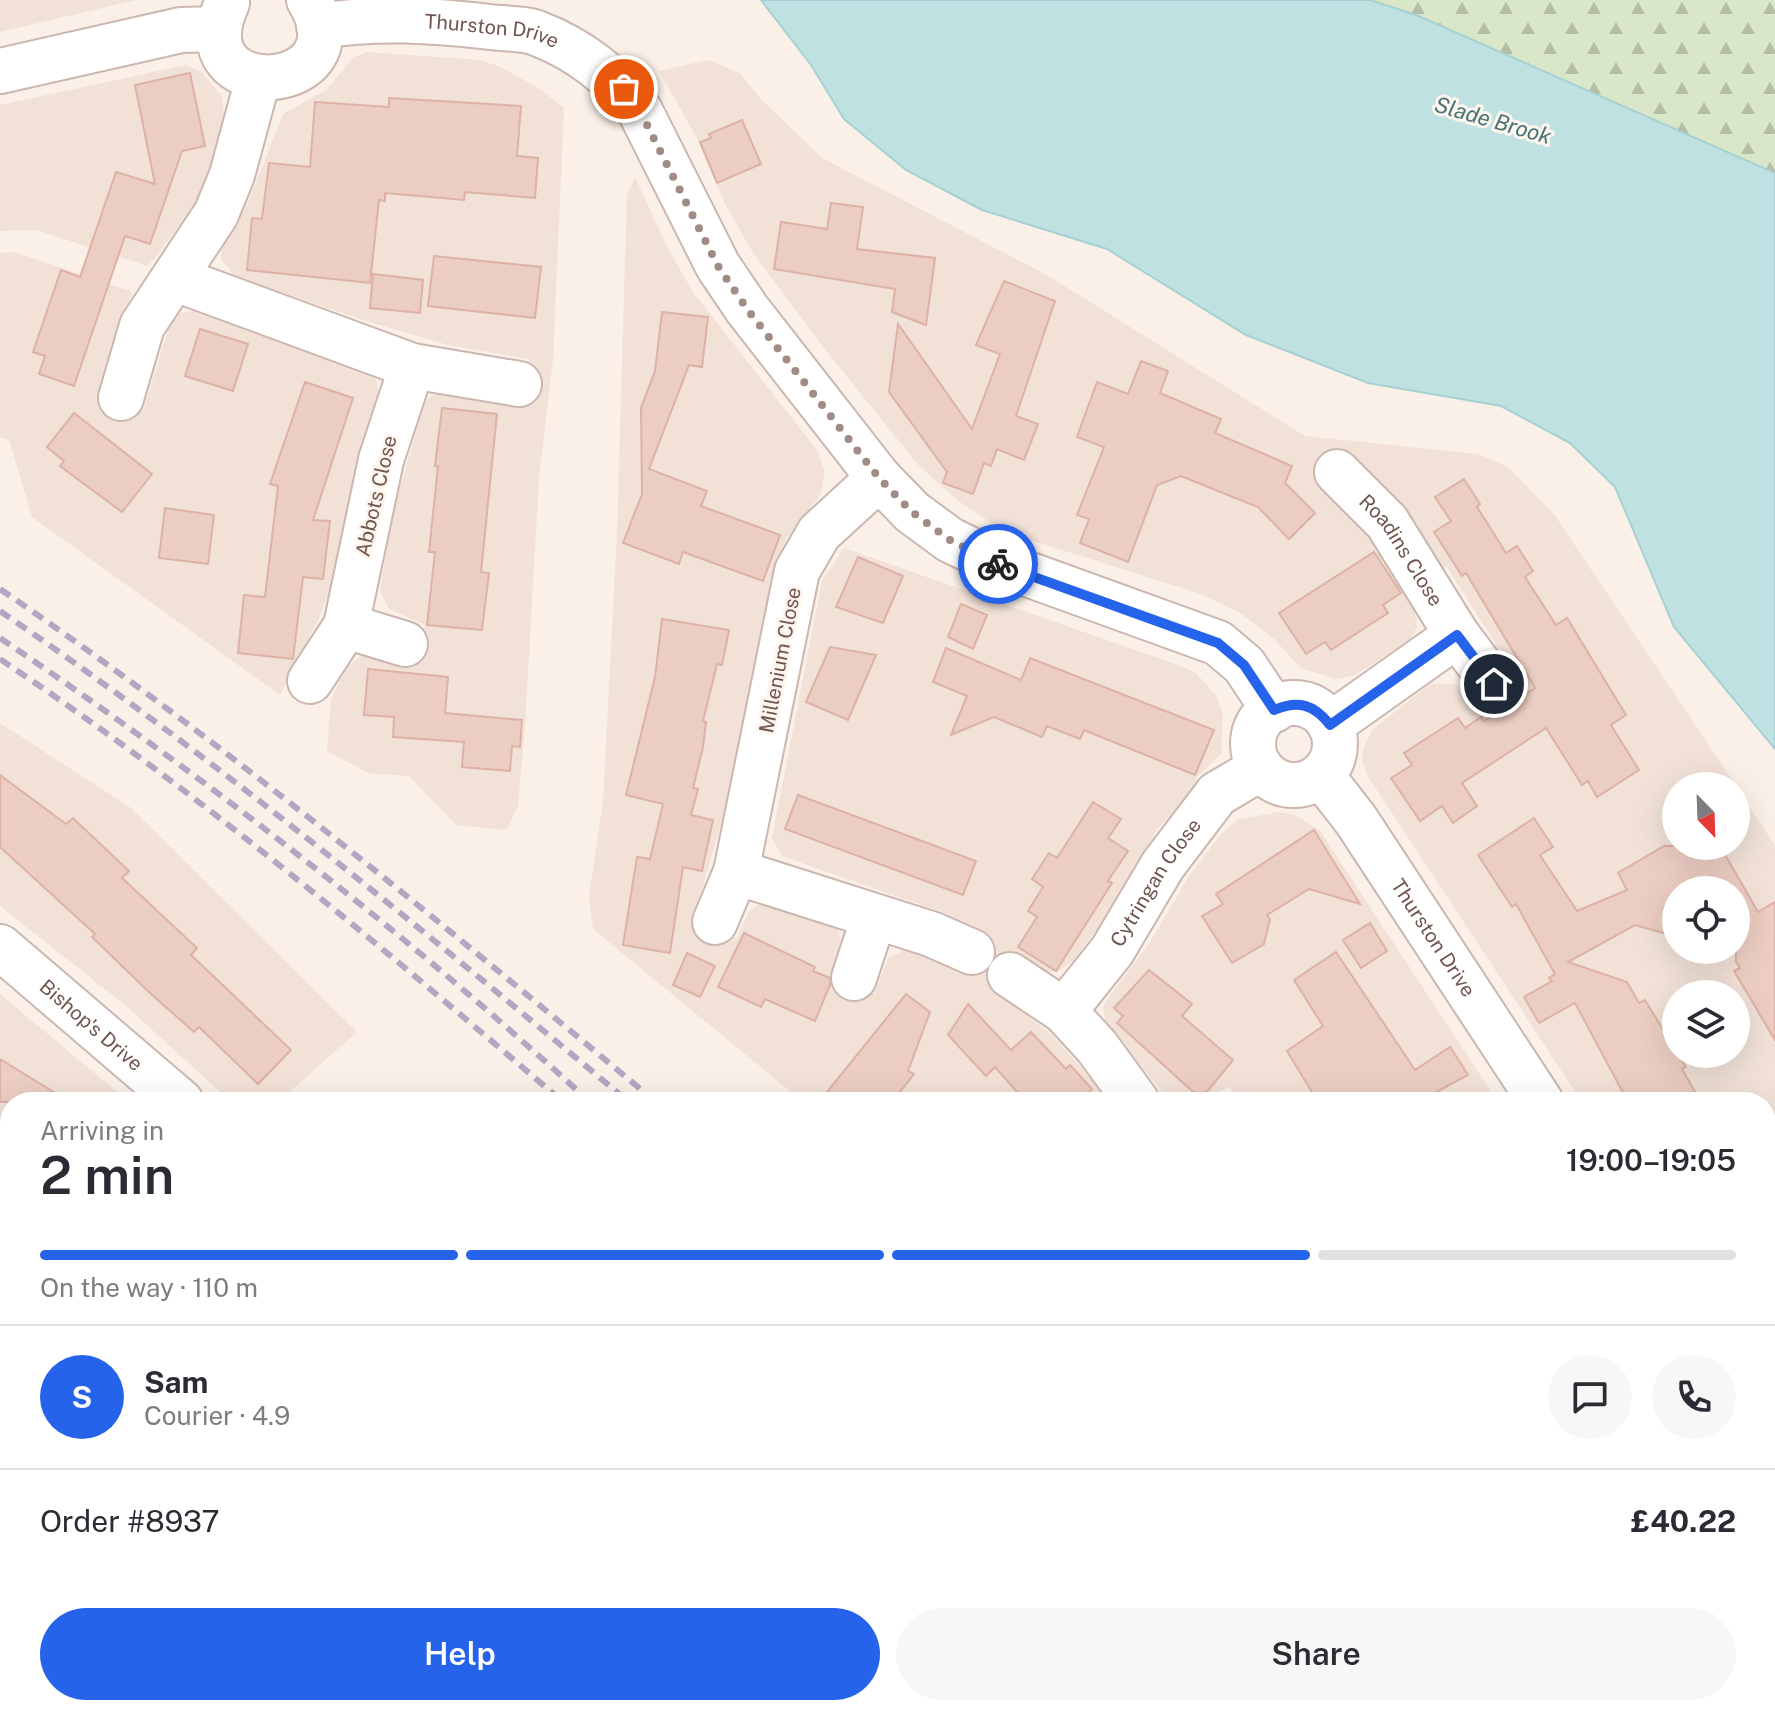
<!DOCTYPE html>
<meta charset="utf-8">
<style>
:root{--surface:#fff;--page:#f7f7f7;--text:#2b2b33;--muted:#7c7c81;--line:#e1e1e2;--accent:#2563eb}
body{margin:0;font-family:"Public Sans",sans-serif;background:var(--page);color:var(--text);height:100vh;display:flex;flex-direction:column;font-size:30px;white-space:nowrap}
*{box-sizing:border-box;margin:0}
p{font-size:26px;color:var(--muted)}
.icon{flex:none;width:44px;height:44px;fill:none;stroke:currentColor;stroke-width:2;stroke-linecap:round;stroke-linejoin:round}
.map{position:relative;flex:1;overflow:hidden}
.sheet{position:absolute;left:0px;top:1092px;width:1776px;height:624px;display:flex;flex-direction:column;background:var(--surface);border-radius:32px 32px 0 0;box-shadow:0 8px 32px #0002}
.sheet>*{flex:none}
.needle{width:52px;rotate:157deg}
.controls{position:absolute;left:1662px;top:772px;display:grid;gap:16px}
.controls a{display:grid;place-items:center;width:88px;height:88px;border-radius:50%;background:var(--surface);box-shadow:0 8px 32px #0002;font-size:40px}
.pin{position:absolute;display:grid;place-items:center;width:68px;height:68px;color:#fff;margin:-34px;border:4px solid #fff;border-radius:50%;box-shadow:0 2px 8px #0007}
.courier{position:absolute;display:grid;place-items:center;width:80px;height:80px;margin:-40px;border:6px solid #2563eb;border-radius:50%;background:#fff;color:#222;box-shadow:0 2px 10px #0007}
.headline em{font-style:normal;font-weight:600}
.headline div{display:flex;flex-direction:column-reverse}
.headline{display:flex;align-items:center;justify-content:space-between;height:136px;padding:0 40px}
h1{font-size:52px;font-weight:600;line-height:60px}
.bar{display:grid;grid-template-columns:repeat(4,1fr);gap:12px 8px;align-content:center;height:96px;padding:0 40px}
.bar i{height:10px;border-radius:6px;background:var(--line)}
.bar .current{background:var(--accent)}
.bar p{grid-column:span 4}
.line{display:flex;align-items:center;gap:20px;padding:0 40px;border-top:2px solid var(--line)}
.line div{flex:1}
.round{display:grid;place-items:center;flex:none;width:84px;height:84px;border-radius:42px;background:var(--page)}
.cta{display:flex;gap:16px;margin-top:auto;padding:16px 40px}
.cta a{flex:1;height:92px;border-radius:48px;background:var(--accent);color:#fff;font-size:32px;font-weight:600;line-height:92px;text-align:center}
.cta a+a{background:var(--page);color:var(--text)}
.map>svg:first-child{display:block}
.residential{fill:#f1e1d7;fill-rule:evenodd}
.education{fill:#ede5f6}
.forest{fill:url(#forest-firs)}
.water{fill:#bfe1e1;stroke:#a6d1d2;stroke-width:2}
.building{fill:#eccdc3;stroke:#ddb2a5;stroke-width:2}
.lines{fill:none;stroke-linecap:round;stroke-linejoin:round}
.minor-casing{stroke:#cbb7af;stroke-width:48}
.minor{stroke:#fff;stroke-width:44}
.rail{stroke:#b2a7c2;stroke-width:6;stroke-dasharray:12 8;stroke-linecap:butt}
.done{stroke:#a18c85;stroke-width:8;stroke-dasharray:0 14.4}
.route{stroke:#2563eb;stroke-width:10}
.labels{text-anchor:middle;stroke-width:6;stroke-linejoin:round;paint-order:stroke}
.street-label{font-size:20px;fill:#71564f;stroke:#fdf5ee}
.water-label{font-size:22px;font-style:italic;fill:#457374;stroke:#fdf5ee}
</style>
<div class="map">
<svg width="1775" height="1716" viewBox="0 0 1775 1716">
<defs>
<pattern id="forest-firs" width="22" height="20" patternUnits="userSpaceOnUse" patternTransform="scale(2)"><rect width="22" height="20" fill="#d9e6c8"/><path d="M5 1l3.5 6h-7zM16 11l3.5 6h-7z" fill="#b4bda5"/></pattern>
</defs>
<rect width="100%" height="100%" fill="#faf0e8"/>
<!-- residential -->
<g class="residential">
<polygon points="0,0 136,0 0,32"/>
<polygon points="367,52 480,60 501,67 540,89 564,108 553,359 539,478 525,725 518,806 506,830 456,825 409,776 368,773 327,751 331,699 347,667 363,655 405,665 425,625 389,609 380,591 394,508 425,402 433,395 445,393 465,399 525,405 529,359 448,345 376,324 235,277 221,259 221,247 248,203 283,114 326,90 354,57"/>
<path d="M708 60 740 73 761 99 822 158 1047 275 1305 436 1478 454 1508 467 1554 514 1736 786H1676V846H1736V786L1775 846V1358L1766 1360V1102H1582L1367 775 1362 760 1364 747 1372 730 1430 684H1454L1476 706 1518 678 1446 566 1403 593 1415 613 1417 627 1410 640 1355 675 1336 679 1301 668 1274 639 1240 613 1201 594 1030 540 988 521 960 502 920 467 820 343 752 251 727 208 697 138 659 71ZM1676 890H1736V950H1676ZM1676 994H1736V1054H1676Z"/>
<polygon points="186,65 202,72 222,97 226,131 207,181 191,211 148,266 36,230 0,231 0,105"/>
<polygon points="635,177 667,247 693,292 816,449 825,471 821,494 786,539 777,561 728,800 694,917 737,938 748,913 761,902 836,926 843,945 832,978 874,994 889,957 908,949 934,957 947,914 782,856 772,838 822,581 844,548 1181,666 1196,673 1217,697 1223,715 1221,754 1196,778 1201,785 1159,827 1097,929 1073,961 1058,972 1047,971 1019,956 996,992 1052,1035 1112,1102 803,1102 593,929 589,897 603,801 617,533 627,194"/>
<polygon points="15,252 132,292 98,396 143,410 170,324 180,313 193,311 369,370 376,379 379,394 356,462 335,575 319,618 280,695 32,517 9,440 0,437 0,253"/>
<polygon points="0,723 131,808 357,1032 278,1102 231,1102 125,1005 0,906"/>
<polygon points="1278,812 1295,815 1320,831 1498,1102 1237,1102 1230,1087 1194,1102 1177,1102 1165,1095 1106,1026 1103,1008 1108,998 1149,944 1189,876 1221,834 1237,820"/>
<polygon points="0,994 129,1102 10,1102 10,1282 0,1274"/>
<polygon points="1766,1531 1775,1546 1775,1716 1554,1716 1546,1706 1766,1706"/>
<polygon points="237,1706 901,1706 909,1716 237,1716"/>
</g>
<!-- education -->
<polygon class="education" points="0,1274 10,1282 10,1704 0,1706"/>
<!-- forest -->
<g class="forest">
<polygon points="1370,0 1775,0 1775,173 1416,15"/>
<polygon points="1356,1706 1540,1706 1548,1716 1364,1716"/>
</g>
<!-- water -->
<polygon class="water" points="761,0 1370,0 1416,15 1775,173 1775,749 1674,627 1615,487 1570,443 1501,406 1368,383 1246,335 1107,249 982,210 906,170 844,119 811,65"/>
<!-- building -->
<g class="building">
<polygon points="190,73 205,146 182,151 150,244 125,236 74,386 39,374 45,356 33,352 61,270 80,277 116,172 155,184 135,85"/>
<polygon points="389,98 521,106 517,156 538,158 535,198 465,192 464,200 385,193 385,201 379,200 370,283 247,270 252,218 262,219 269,163 310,167 315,102 389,107"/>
<polygon points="742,120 761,164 717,183 700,142 711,138 709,134"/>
<polygon points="831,203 863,207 857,249 935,258 926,325 892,312 895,289 774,269 781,222 827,229"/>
<polygon points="434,256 541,267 535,318 428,306"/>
<polygon points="373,274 423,280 420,313 370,308"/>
<polygon points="1004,281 1055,301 1016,416 1038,424 1024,460 997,449 991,466 984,463 973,494 943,483 947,472 889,392 898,324 972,429 1000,354 976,345"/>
<polygon points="662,312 708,317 702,367 689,365 649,469 707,491 701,506 780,535 763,581 683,552 679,564 623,543 642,494 641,408 655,371"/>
<polygon points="200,329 248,344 233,391 185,376"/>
<polygon points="1141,361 1168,371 1160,393 1221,419 1215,433 1292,466 1285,483 1315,513 1289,539 1258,507 1181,476 1157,485 1128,562 1080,543 1089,519 1077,515 1104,447 1077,437 1097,382 1128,394"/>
<polygon points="305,382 353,398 313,520 330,521 323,579 303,577 293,659 238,653 244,595 265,597 278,486 270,484"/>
<polygon points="442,408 497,414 481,572 489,573 482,630 427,625 435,552 429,552 438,466 435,466"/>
<polygon points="74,413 152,474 122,512 60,466 64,461 47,447"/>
<polygon points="1464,479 1480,504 1477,507 1506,553 1517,546 1533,571 1525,577 1556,625 1567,618 1626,715 1611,725 1639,770 1597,797 1588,781 1582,785 1546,728 1462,783 1477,806 1453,823 1442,806 1420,821 1391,778 1412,765 1404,753 1458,718 1465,728 1481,717 1484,721 1535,688 1466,573 1462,576 1434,532 1451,521 1435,497"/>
<polygon points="165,508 214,515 208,564 159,558"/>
<polygon points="1374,552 1401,593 1383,605 1388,613 1331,650 1325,642 1306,654 1279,613"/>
<polygon points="858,557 903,576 883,623 836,607"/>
<polygon points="961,604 987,615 973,649 948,637"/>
<polygon points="662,619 729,630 722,665 717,664 703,721 706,722 703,747 693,788 698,789 691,815 713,820 702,871 683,867 670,953 623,945 637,857 650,859 663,804 626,795 655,677"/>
<polygon points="830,647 876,655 848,720 806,702"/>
<polygon points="946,648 1021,680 1030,658 1214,730 1195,775 1084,730 1080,739 1047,726 1042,737 994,717 951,735 967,696 933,682"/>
<polygon points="368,669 448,677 445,713 522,720 520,747 512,746 510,771 462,767 464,742 393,737 394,717 364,715"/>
<polygon points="0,775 66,824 73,818 129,871 122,878 197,948 191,955 291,1050 258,1084 199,1027 194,1032 151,994 92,937 95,934 0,847"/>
<polygon points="798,795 976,861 963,895 785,829"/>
<polygon points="1093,802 1121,819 1108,838 1128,851 1108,881 1112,883 1056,971 1018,947 1037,917 1028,911 1043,887 1032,879 1049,853 1057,858"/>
<polygon points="1534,818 1553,847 1540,855 1577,911 1627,890 1618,873 1664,846 1720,846 1758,912 1775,902 1775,1040 1734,971 1740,968 1736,962 1736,890 1676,890 1676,926 1663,933 1635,925 1568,962 1627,982 1639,1003 1645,1000 1686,1067 1682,1069 1701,1102 1628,1102 1575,1003 1539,1023 1524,997 1552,981 1549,978 1555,974 1516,904 1512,907 1478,855"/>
<polygon points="1314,830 1360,904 1309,889 1267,915 1270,919 1264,944 1232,963 1202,916 1223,904 1216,894"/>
<polygon points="1370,923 1387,951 1361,968 1343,940"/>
<polygon points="744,933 815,967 813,971 830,978 830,985 815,1021 765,999 761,1007 718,987"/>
<polygon points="1336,952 1415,1070 1450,1047 1468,1075 1431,1095 1435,1102 1318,1102 1287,1051 1323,1026 1294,980"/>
<polygon points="687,953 715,966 700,997 673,985"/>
<polygon points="1149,970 1192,1004 1182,1016 1233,1060 1201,1099 1117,1023 1123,1016 1114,1008"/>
<polygon points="906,994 930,1012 908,1071 914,1074 892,1102 819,1102"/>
<polygon points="968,1004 1011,1050 1031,1032 1066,1069 1070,1065 1092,1089 1088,1093 1096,1102 1026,1102 995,1067 986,1076 948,1035"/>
<polygon points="0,1059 70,1102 0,1102"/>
</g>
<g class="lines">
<!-- minor casing -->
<g class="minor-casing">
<g id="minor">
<path d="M227 3C179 110 367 95 309 0"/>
<path id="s1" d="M319 26C377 17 432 20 490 27 505 29 525 28 539 34 578 49 615 77 640 111L718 266 747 309 879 478 912 512 950 540 1000 564 1218 643 1244 665 1274 710"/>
<polyline points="0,71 181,30 219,29"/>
<polyline points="176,279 412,366 381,460 346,626 310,681"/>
<polyline points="412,366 519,384"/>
<polyline points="121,398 142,326 216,214 232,175 258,79"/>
<path id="s2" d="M1337 472 1387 522 1457 635 1494 684"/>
<polyline points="879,478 819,533 797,571 736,872 931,934 972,952"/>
<polyline points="346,626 405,644"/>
<circle cx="1294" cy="744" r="41"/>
<polyline points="1330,725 1457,635"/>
<path id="s3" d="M1321 775 1356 820 1541 1102"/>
<polyline points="715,922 736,872"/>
<path id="s4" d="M0 947 181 1102"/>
<polyline points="1010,975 1064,1011 1097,1047 1137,1102"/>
<polyline points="854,978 874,917"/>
<path id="s5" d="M1064 1011 1112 951 1163 865 1217 794 1261 768"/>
<polyline points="1766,1395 1775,1390"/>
<polyline points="1766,1465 1775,1480"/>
<polyline points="193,1706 194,1716"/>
<polyline points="932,1706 938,1716"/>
</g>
</g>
<!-- minor -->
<use href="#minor" class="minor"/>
<!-- rail -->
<g class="rail">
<path d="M0 589C230 746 442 924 656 1102"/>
<path d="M0 611C220 761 424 931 629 1102"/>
<path d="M0 638C207 778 406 933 590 1102"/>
<path d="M0 659C199 792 382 947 563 1102"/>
<polyline points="1168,1706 1177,1716"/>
<polyline points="1193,1706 1202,1716"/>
<polyline points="1275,1706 1285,1716"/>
<polyline points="1301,1706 1311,1716"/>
</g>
</g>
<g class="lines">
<!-- done -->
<polyline class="done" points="624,89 640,111 718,266 747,309 879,478 912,512 950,540 998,564"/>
<!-- route -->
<path class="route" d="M998 564 1218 643 1244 665 1274 710C1298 700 1314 704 1330 725L1457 635 1494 684"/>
</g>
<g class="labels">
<!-- street labels -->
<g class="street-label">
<text dy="7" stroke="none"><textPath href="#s1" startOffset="174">Thurston Drive</textPath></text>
<text transform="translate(376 496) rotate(-77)" y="7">Abbots Close</text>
<text dy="7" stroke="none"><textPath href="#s2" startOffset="102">Roadins Close</textPath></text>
<text transform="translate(780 660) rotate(-79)" y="7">Millenium Close</text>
<text dy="7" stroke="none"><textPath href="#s5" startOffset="158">Cytringan Close</textPath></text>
<text dy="7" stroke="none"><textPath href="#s3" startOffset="198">Thurston Drive</textPath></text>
<text dy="7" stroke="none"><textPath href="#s4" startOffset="120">Bishop's Drive</textPath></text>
</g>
<!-- water labels -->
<g class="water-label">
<text transform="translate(1493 120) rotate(16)" y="8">Slade Brook</text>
</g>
</g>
</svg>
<div class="controls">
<a><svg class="needle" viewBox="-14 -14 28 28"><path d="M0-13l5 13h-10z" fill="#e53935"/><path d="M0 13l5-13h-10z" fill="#7c7c81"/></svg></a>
<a><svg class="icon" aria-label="locate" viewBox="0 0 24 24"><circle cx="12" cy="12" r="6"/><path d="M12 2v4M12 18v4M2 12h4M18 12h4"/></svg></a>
<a><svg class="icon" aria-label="layers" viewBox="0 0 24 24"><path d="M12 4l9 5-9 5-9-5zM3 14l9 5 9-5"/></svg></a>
</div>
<div class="pin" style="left:624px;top:89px;background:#ea580c"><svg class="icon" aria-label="bag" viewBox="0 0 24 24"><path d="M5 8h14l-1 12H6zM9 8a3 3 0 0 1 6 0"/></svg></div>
<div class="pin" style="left:1494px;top:684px;background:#1f2937"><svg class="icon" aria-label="home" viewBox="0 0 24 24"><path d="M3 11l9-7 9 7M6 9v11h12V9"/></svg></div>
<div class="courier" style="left:998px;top:564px"><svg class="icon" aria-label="bike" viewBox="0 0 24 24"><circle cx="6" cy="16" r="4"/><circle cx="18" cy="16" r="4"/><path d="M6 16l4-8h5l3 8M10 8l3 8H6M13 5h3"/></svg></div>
<section class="sheet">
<div class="headline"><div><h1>2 min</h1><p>Arriving in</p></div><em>19:00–19:05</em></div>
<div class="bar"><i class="current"></i><i class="current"></i><i class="current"></i><i></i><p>On the way · 110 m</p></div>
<div class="line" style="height:144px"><b class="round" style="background:var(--accent);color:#fff">S</b><div><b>Sam</b><p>Courier · 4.9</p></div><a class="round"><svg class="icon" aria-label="chat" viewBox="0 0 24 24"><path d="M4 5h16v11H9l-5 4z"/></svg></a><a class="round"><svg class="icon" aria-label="phone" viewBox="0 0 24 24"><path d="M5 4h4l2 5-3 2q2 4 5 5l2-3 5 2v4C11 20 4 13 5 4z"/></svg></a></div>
<div class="line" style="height:104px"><div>Order #8937</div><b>£40.22</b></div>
<div class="cta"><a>Help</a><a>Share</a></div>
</section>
</div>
